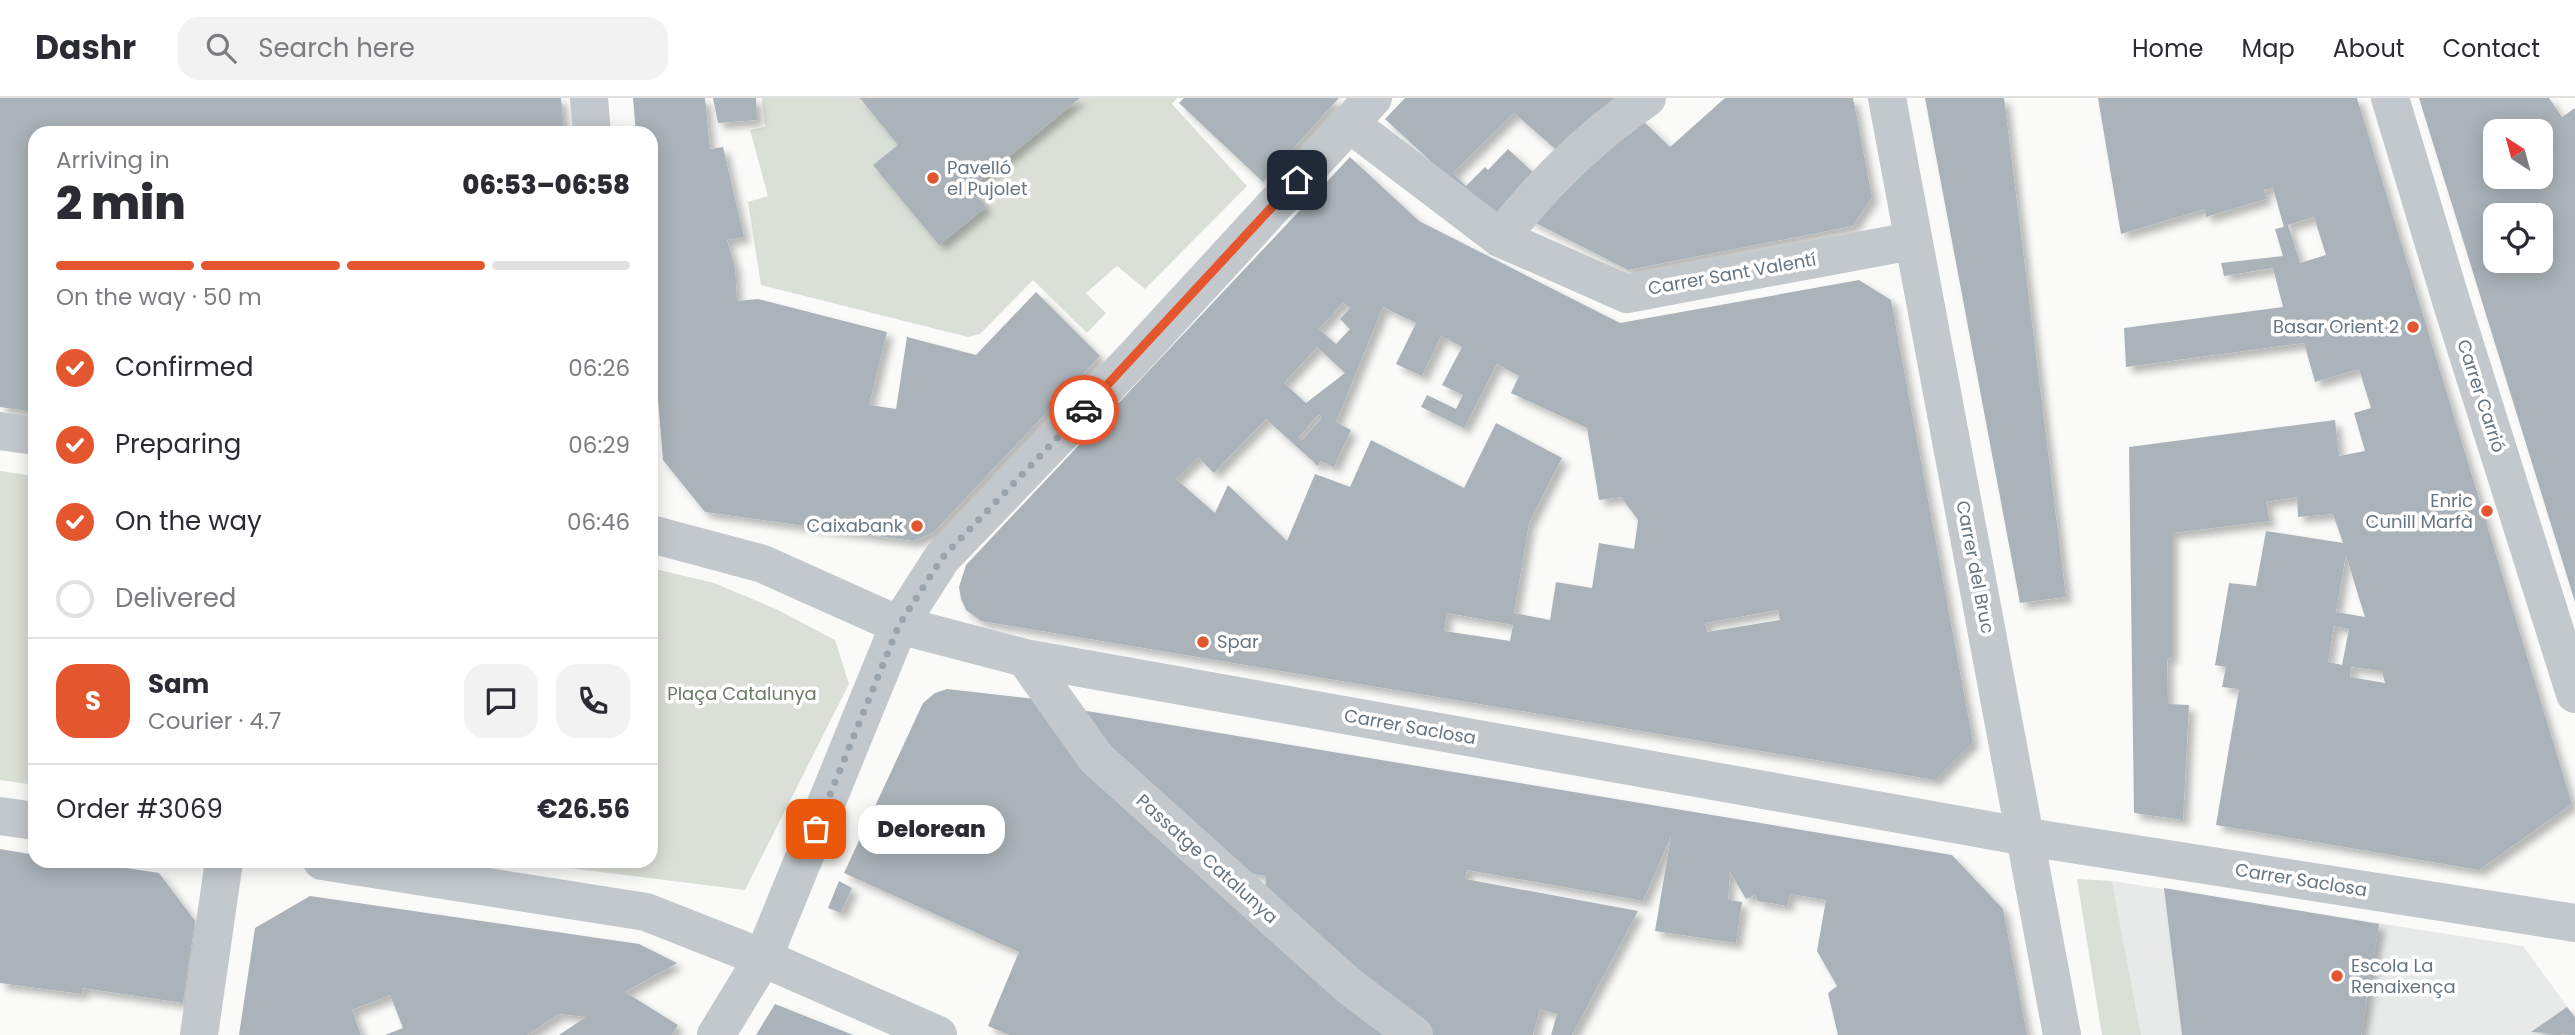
<!DOCTYPE html>
<meta charset="utf-8">
<style>
:root{--surface:#fff;--page:#f2f2f3;--text:#2b2b33;--muted:#7c7c81;--line:#e1e1e2;--accent:#e4572e}
body{margin:0;font-family:Poppins,sans-serif;background:var(--page);color:var(--text);height:100vh;display:flex;flex-direction:column;font-size:26px;white-space:nowrap}
*{box-sizing:border-box;margin:0}
p{font-size:23px;color:var(--muted)}
.icon{flex:none;width:38px;height:38px;fill:none;stroke:currentColor;stroke-width:2;stroke-linecap:round;stroke-linejoin:round}
.map{position:relative;flex:1;overflow:hidden}
.drawer{position:absolute;left:28px;top:28px;width:630px;height:742px;display:flex;flex-direction:column;background:var(--surface);border-radius:21px;box-shadow:0 4px 18px #0003}
.drawer>*{flex:none}
.needle{width:46px;rotate:324deg}
.fabs{position:absolute;left:2483px;top:21px;display:grid;gap:14px}
.fabs a{display:grid;place-items:center;width:70px;height:70px;border-radius:14px;background:var(--surface);box-shadow:0 4px 18px #0003;font-size:35px}
.pin{position:absolute;display:grid;place-items:center;width:60px;height:60px;color:#fff;margin:-30px;border-radius:14px;box-shadow:0 4px 10px #0006}
.courier{position:absolute;display:grid;place-items:center;width:70px;height:70px;margin:-35px;border:5px solid #e4572e;border-radius:50%;background:#fff;color:#222;box-shadow:0 2px 9px #0007}
.bubble{position:absolute;height:49px;border-radius:21px;background:var(--surface);box-shadow:0 4px 18px #0003;font-size:23px;font-weight:800;line-height:49px;text-align:center}
.head em{font-style:normal;font-weight:800}
.head div{display:flex;flex-direction:column-reverse}
.head{display:flex;align-items:center;justify-content:space-between;height:119px;padding:0 28px}
h1{font-size:46px;font-weight:800;line-height:52px}
.bar{display:grid;grid-template-columns:repeat(4,1fr);gap:10px 7px;align-content:center;height:84px;padding:0 28px}
.bar i{height:9px;border-radius:5px;background:var(--line)}
.bar .on{background:var(--accent)}
.bar p{grid-column:span 4}
.line{display:flex;align-items:center;gap:18px;padding:0 28px;border-top:2px solid var(--line)}
.line div{flex:1}
.round{display:grid;place-items:center;flex:none;width:74px;height:74px;border-radius:21px;background:var(--page)}
ol{padding:0 28px;list-style:none}
li{display:flex;align-items:center;gap:21px;height:77px}
li p{margin-inline-start:auto}
li .icon{padding:7px;border-radius:50%;background:var(--accent);color:#fff;stroke-width:4}
li:last-child{color:var(--muted)}
li i{width:38px;height:38px;border:4px solid var(--line);border-radius:50%}
header{display:flex;align-items:center;gap:42px;box-sizing:border-box;height:98px;padding:0 35px;background:var(--surface);border-bottom:2px solid var(--line)}
header strong{font-size:33px}
nav{display:flex;gap:38px;margin-inline-start:auto;font-size:24px}
.search{width:490px;height:63px;background:var(--page);display:flex;align-items:center;gap:18px;box-sizing:border-box;padding:0 24px;border-radius:21px;color:var(--muted);font-size:26px}
.map>svg:first-child{display:block}
.built{fill:#e8e9e9}
.green{fill:#dadfd7}
.building{fill:#aab3b9;fill-rule:evenodd;filter:url(#shadow)}
.lines{fill:none;stroke-linecap:round;stroke-linejoin:round}
.minor{stroke:#c3c8cc;stroke-width:38}
.tertiary{stroke:#c3c8cc;stroke-width:38}
.done{stroke:#99a4ac;stroke-width:7;stroke-dasharray:0 12.6}
.route{stroke:#e4572e;stroke-width:9}
.poi-dot{fill:#e4572e;stroke:#fff;stroke-width:2.5}
.labels{text-anchor:middle;stroke-width:7;stroke-linejoin:round;paint-order:stroke}
.poi-label{font-size:18px;fill:#657683;stroke:#fff;text-anchor:start}
.street-label{font-size:18px;fill:#657683;stroke:#fff}
.park-label{font-size:18px;fill:#687a64;stroke:#fff}
</style>
<header>
<strong>Dashr</strong>
<div class="search"><svg class="icon" aria-label="search" viewBox="0 0 24 24"><circle cx="10" cy="10" r="6"/><path d="M15 15l6 6"/></svg>Search here</div>
<nav><a>Home</a><a>Map</a><a>About</a><a>Contact</a></nav>
</header>
<div class="map">
<svg width="2575" height="937" viewBox="0 0 2575 937">
<defs>
<filter id="shadow"><feDropShadow dx="6" dy="6" stdDeviation="3.5" flood-color="#0004"/></filter>
</defs>
<rect width="100%" height="100%" fill="#fafaf8"/>
<!-- built -->
<polygon class="built" points="2112,783 2523,848 2575,919 2575,937 2141,937"/>
<!-- green -->
<g class="green">
<polygon points="762,0 1177,0 1172,6 1247,88 1145,191 1117,168 1086,195 1106,215 1087,235 1033,182 980,236 968,239 761,187 748,104 768,98 750,32 765,29"/>
<polygon points="0,373 35,378 35,687 0,682"/>
<polygon points="651,470 714,485 778,512 835,542 849,586 745,792 561,769 562,763 651,763"/>
<polygon points="2077,781 2112,783 2141,937 2102,937"/>
</g>
<!-- building -->
<g class="building">
<polygon points="0,0 561,0 564,35 35,35 35,314 0,309"/>
<polygon points="633,0 705,0 710,51 723,49 744,139 727,142 735,169 737,203 758,201 887,234 869,307 896,311 907,239 976,257 1036,194 1100,258 933,435 913,443 705,414 663,362 651,216 651,35 636,35"/>
<polygon points="713,0 756,0 757,22 718,25"/>
<polygon points="860,0 1080,0 971,90 986,109 939,147 873,67 898,47"/>
<polygon points="1184,0 1339,0 1263,84 1179,5"/>
<polygon points="1405,0 1624,0 1560,55 1514,15 1453,75 1466,88 1485,69 1488,72 1508,51 1536,77 1503,126 1449,80 1385,21"/>
<polygon points="1725,0 1853,0 1872,99 1853,128 1628,172 1526,120 1640,20 1670,49"/>
<polygon points="1925,0 2004,0 2066,499 2020,505"/>
<path d="M2098 0H2357L2572 706 2479 772 2216 727 2239 591 2222 589 2226 569 2215 567 2229 485 2256 488 2266 433 2343 445 2333 416 2298 419 2297 399 2266 404 2270 423 2172 435V560L2167 561 2168 606 2189 607 2183 722 2134 715 2129 349 2335 322 2339 358 2365 353 2354 315 2371 310 2359 271 2315 284 2304 245 2126 269 2124 230 2283 209 2273 170 2224 178 2221 165 2283 158 2275 131 2284 129 2273 90 2264 92 2266 101 2206 119 2205 111 2121 136ZM2314 119 2326 157 2300 165 2288 127ZM2346 457 2359 500 2365 519 2336 514ZM2334 528 2349 531 2342 567 2328 564ZM2351 569 2382 573 2385 585 2350 579Z"/>
<path d="M2419 0H2549L2562 19 2575 10V504ZM2496 33H2541V79H2496ZM2496 117H2541V163H2496Z"/>
<path d="M1350 59 1419 123 1620 225 1859 182 1891 202 1973 644 1935 682 981 523 966 512 961 501 959 489 966 467ZM1343 205 1350 210 1340 221 1350 231 1336 246 1319 231ZM1383 209 1416 225 1396 266 1422 278 1441 238 1462 249 1442 287 1463 297 1456 311 1427 297 1421 309 1464 330 1497 266 1519 278 1511 295 1587 330 1599 402 1621 399 1638 422 1634 451 1599 445 1592 490 1556 484 1550 522 1514 515 1529 425 1562 360 1496 325 1464 390 1371 342 1350 389 1315 376 1287 443 1228 387 1215 415 1176 381 1198 359 1214 375 1266 321 1318 368 1320 363 1334 369 1351 332 1336 324ZM1317 249 1345 275 1306 305 1284 285ZM1319 316 1322 320 1302 342 1299 339ZM1778 512 1780 522 1707 534 1705 525ZM1447 515 1513 527 1510 543 1444 533Z"/>
<polygon points="947,591 1035,601 1400,937 1009,937 988,928 1019,854 844,775 923,605 935,595"/>
<polygon points="1075,611 1952,757 2003,811 2027,937 1838,937 1828,895 1837,888 1817,853 1826,802 1790,796 1787,808 1758,803 1755,797 1746,801 1730,774 1728,802 1742,804 1736,845 1655,833 1671,738 1643,803 1467,772 1465,781 1638,813 1572,937 1551,937 1557,916 1540,911 1533,937 1431,937 1264,806 1266,778 1236,773 1105,661"/>
<polygon points="0,751 35,757 35,763 80,763 159,775 195,823 183,905 83,890 82,896 0,885"/>
<polygon points="839,783 852,790 841,815 828,810"/>
<polygon points="2164,790 2379,826 2361,937 2182,937"/>
<polygon points="310,798 639,846 677,865 625,894 678,927 672,937 559,937 586,919 559,916 527,937 385,937 403,930 390,897 352,912 361,937 239,937 255,830"/>
<polygon points="775,906 853,937 756,937"/>
<polygon points="2567,909 2575,919 2575,937 2531,934"/>
</g>
<g class="lines">
<!-- minor -->
<g class="minor">
<polyline points="589,0 592,35"/>
<polyline points="2390,0 2452,206 2575,596"/>
<polyline points="1350,26 1500,140 1627,196 1912,143"/>
<path d="M1500 140C1542 87 1591 38 1647 0"/>
<polyline points="0,333 35,338"/>
<polyline points="651,436 763,466 899,527 1025,560 2027,739 2575,825"/>
<polyline points="1025,560 1096,660 1349,888 1414,937"/>
<polyline points="0,718 35,723"/>
<polyline points="322,763 646,814 763,860 938,937"/>
<polyline points="199,937 224,763"/>
<polyline points="716,937 763,860 899,527 942,460 1134,260 1373,0"/>
</g>
<!-- tertiary -->
<polyline class="tertiary" points="1887,0 2062,937"/>
</g>
<g class="lines">
<!-- done -->
<polyline class="done" points="816,731 899,527 942,460 1084,312"/>
<!-- route -->
<polyline class="route" points="1084,312 1297,82"/>
</g>
<!-- markers -->
<g class="poi-dot">
<circle cx="933" cy="80" r="7"/>
<circle cx="2413" cy="229" r="7"/>
<circle cx="2487" cy="413" r="7"/>
<circle cx="917" cy="428" r="7"/>
<circle cx="1203" cy="544" r="7"/>
<circle cx="2337" cy="878" r="7"/>
</g>
<g class="labels">
<!-- poi labels -->
<g class="poi-label">
<text x="947" y="76">Pavelló<tspan x="947" dy="21">el Pujolet</tspan></text>
<text x="2399" y="235" text-anchor="end">Basar Orient 2</text>
<text x="2473" y="409" text-anchor="end">Enric<tspan x="2473" dy="21">Cunill Marfà</tspan></text>
<text x="903" y="434" text-anchor="end">Caixabank</text>
<text x="1217" y="550">Spar</text>
<text x="2351" y="874">Escola La<tspan x="2351" dy="21">Renaixença</tspan></text>
</g>
<!-- street labels -->
<g class="street-label">
<text transform="translate(1732 176) rotate(-10)" y="6">Carrer Sant Valentí</text>
<text transform="translate(2481 298) rotate(72)" y="6">Carrer Carrió</text>
<text transform="translate(1975 469) rotate(79)" y="6">Carrer del Bruc</text>
<text transform="translate(1410 629) rotate(10)" y="6">Carrer Saclosa</text>
<text transform="translate(1207 761) rotate(42)" y="6">Passatge Catalunya</text>
<text transform="translate(2301 782) rotate(9)" y="6">Carrer Saclosa</text>
</g>
<!-- park labels -->
<g class="park-label">
<text x="742" y="602">Plaça Catalunya</text>
</g>
</g>
</svg>
<div class="fabs">
<a><svg class="needle" viewBox="-14 -14 28 28"><path d="M0-13l5 13h-10z" fill="#e53935"/><path d="M0 13l5-13h-10z" fill="#7c7c81"/></svg></a>
<a><svg class="icon" aria-label="locate" viewBox="0 0 24 24"><circle cx="12" cy="12" r="6"/><path d="M12 2v4M12 18v4M2 12h4M18 12h4"/></svg></a>
</div>
<div class="pin" style="left:816px;top:731px;background:#ea580c"><svg class="icon" aria-label="bag" viewBox="0 0 24 24"><path d="M5 8h14l-1 12H6zM9 8a3 3 0 0 1 6 0"/></svg></div>
<div class="pin" style="left:1297px;top:82px;background:#1f2937"><svg class="icon" aria-label="home" viewBox="0 0 24 24"><path d="M3 11l9-7 9 7M6 9v11h12V9"/></svg></div>
<div class="courier" style="left:1084px;top:312px"><svg class="icon" aria-label="car" viewBox="0 0 24 24"><path d="M5 17H2v-5l4-1 3-4h7l3 4 3 1v5h-3M9 17h6M6 11h13"/><circle cx="7" cy="17" r="2"/><circle cx="17" cy="17" r="2"/></svg></div>
<div class="bubble" style="left:858px;top:707px;width:147px">Delorean</div>
<section class="drawer">
<div class="head"><div><h1>2 min</h1><p>Arriving in</p></div><em>06:53–06:58</em></div>
<div class="bar"><i class="on"></i><i class="on"></i><i class="on"></i><i></i><p>On the way · 50 m</p></div>
<ol>
<li><svg class="icon" aria-label="check" viewBox="0 0 24 24"><path d="M5 12l5 5 9-10"/></svg>Confirmed<p>06:26</p></li>
<li><svg class="icon" aria-label="check" viewBox="0 0 24 24"><path d="M5 12l5 5 9-10"/></svg>Preparing<p>06:29</p></li>
<li><svg class="icon" aria-label="check" viewBox="0 0 24 24"><path d="M5 12l5 5 9-10"/></svg>On the way<p>06:46</p></li>
<li><i></i>Delivered</li>
</ol>
<div class="line" style="height:126px"><b class="round" style="background:var(--accent);color:#fff">S</b><div><b>Sam</b><p>Courier · 4.7</p></div><a class="round"><svg class="icon" aria-label="chat" viewBox="0 0 24 24"><path d="M4 5h16v11H9l-5 4z"/></svg></a><a class="round"><svg class="icon" aria-label="phone" viewBox="0 0 24 24"><path d="M5 4h4l2 5-3 2q2 4 5 5l2-3 5 2v4C11 20 4 13 5 4z"/></svg></a></div>
<div class="line" style="height:91px"><div>Order #3069</div><b>€26.56</b></div>
</section>
</div>
